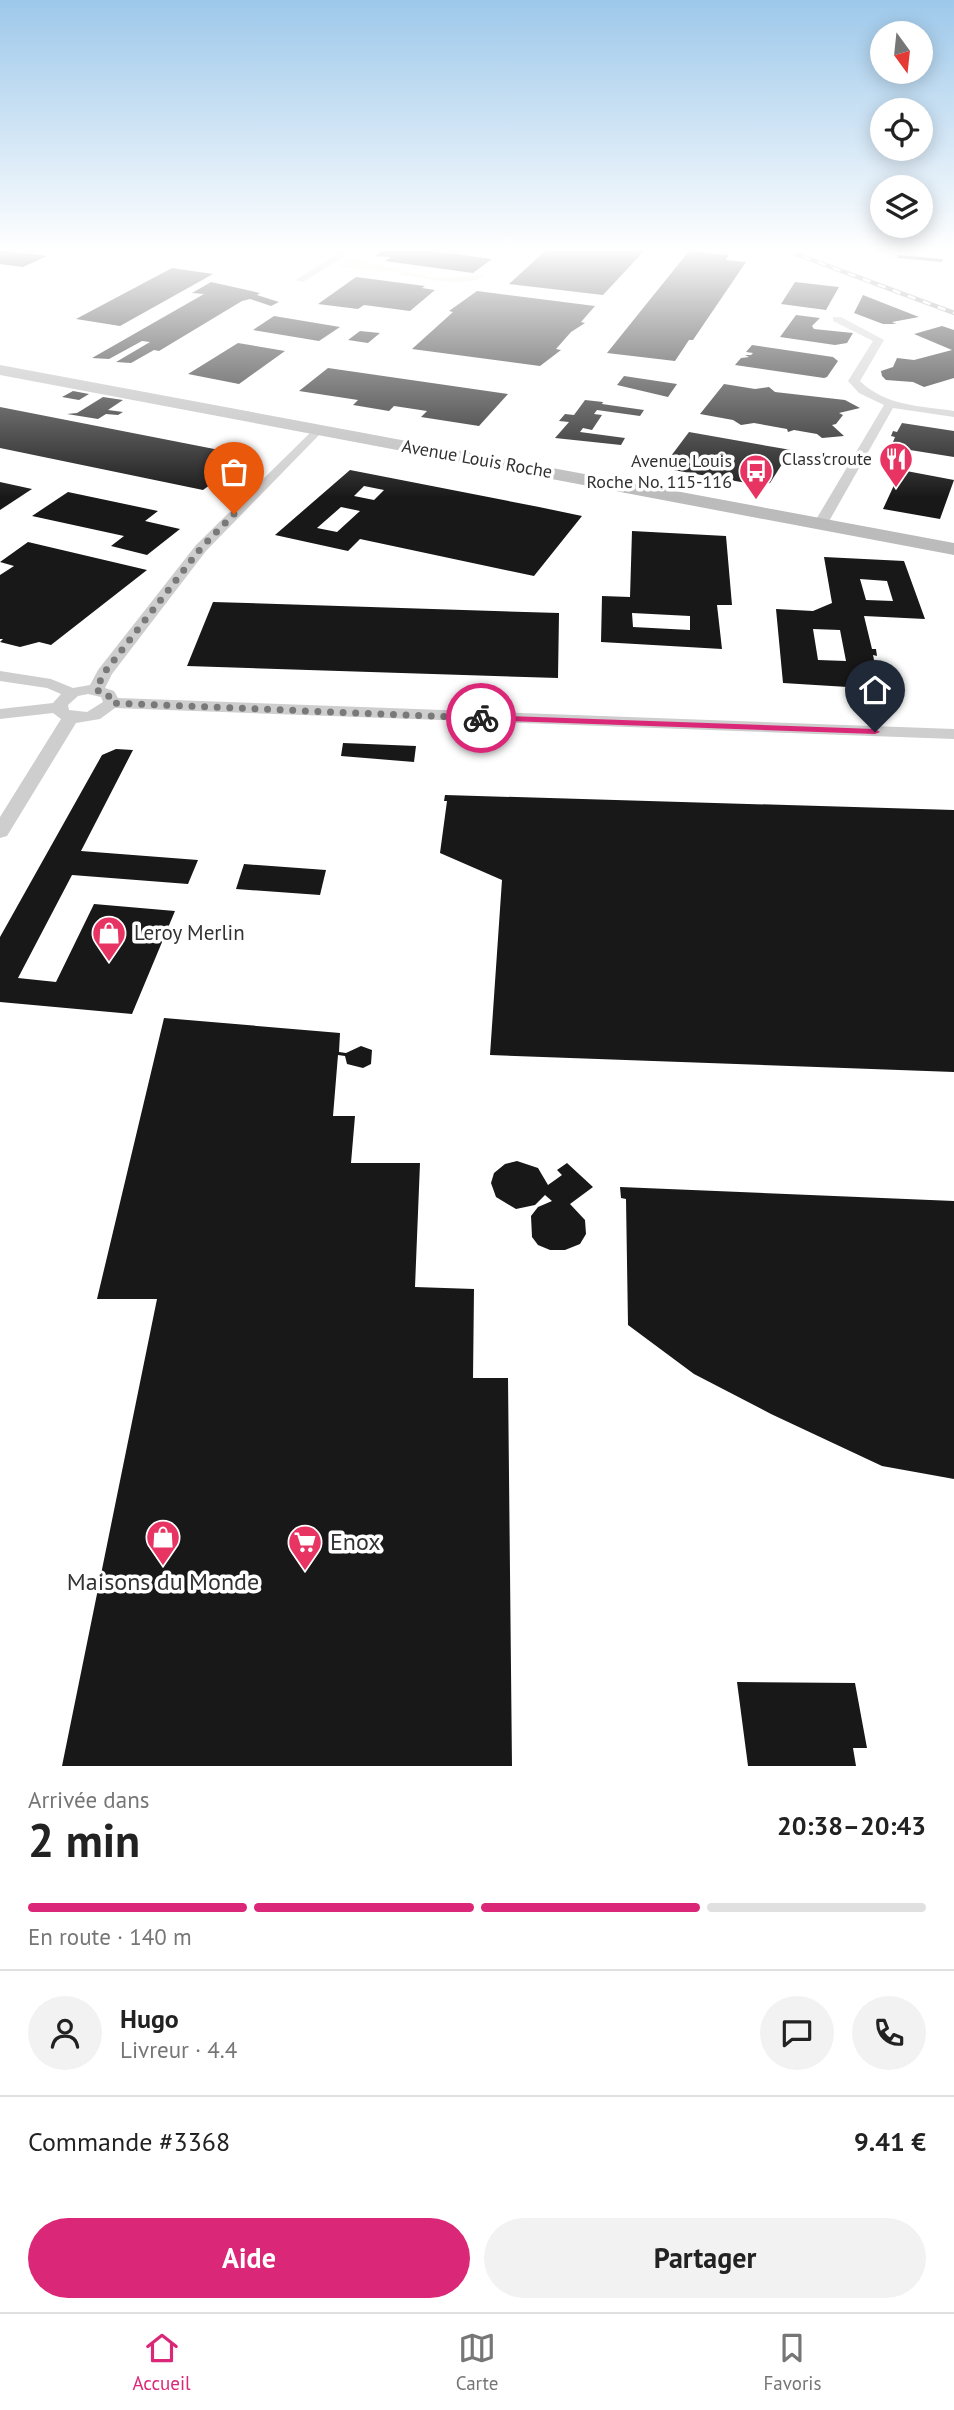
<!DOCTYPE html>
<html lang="fr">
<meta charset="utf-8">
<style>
:root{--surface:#fff;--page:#f2f2f2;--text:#222;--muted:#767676;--line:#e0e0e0;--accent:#db2777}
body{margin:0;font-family:"PT Sans",sans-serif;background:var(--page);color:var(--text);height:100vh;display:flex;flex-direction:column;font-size:26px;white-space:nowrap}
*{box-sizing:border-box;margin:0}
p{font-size:23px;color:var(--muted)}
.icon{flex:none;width:38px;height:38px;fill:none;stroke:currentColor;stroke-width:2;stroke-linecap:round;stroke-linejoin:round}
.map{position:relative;height:1766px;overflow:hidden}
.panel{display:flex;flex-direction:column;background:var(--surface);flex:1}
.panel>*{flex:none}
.needle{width:46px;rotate:165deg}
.tools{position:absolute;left:870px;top:21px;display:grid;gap:14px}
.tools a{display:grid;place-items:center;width:63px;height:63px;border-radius:50%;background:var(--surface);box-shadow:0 4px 18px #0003;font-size:35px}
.pin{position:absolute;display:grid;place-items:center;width:60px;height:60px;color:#fff;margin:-72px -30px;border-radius:50% 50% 50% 0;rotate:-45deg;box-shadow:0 0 7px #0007}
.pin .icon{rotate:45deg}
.courier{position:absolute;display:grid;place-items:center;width:70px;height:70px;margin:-35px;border:5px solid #db2777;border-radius:50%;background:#fff;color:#222;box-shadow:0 2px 9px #0007}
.headline em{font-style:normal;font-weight:700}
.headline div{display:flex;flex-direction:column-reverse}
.headline{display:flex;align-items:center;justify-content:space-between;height:119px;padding:0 28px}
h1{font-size:46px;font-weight:700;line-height:52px}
.bar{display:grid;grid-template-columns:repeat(4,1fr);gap:10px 7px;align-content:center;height:84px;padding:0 28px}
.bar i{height:9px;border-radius:5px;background:var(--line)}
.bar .active{background:var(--accent)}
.bar p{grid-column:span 4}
.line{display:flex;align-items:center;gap:18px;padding:0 28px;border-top:2px solid var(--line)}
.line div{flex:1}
.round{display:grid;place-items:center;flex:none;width:74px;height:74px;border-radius:37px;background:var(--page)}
.button{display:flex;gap:14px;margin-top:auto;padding:14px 28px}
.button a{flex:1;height:80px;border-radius:42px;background:var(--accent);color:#fff;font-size:28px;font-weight:700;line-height:80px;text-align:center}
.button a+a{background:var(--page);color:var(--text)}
.tabs{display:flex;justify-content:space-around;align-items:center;height:98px;border-top:2px solid var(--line);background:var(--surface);font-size:19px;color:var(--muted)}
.tabs a{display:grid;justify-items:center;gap:4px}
.tabs .active{color:var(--accent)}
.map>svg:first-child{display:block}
.green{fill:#eaeedf}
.building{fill:#181818;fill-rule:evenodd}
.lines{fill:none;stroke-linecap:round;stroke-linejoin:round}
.minor{fill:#cecece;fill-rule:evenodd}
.secondary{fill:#bbb;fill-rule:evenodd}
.rail-casing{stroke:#868686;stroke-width:4.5}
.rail{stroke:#fff;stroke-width:2.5;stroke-dasharray:8;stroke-linecap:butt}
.route{fill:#db2777}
.done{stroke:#797979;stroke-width:7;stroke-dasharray:0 12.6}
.labels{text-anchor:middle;stroke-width:7;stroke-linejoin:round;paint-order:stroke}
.far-street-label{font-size:18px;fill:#313131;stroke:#fff}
.far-poi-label{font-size:18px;fill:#313131;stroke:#fff;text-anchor:end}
.poi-label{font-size:21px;fill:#313131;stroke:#fff;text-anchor:start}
.near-poi-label{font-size:24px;fill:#313131;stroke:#fff;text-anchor:start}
</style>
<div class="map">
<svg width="954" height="1766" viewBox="0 0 954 1766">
<rect width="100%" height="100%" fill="#fff"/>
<!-- green -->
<path class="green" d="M351 258 433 278 485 275C463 290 425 277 400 275L402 272 337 267Z"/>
<!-- building -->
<g class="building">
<polygon points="0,251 9,251 47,256 23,267 0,264"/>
<polygon points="434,251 492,259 473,273 385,261 391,257 375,256 382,251"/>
<polygon points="545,251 644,251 603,295 509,284"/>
<polygon points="689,251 729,255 726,260 746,262 693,340 689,340 675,361 607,353"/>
<polygon points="898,255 943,259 942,262 897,258"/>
<polygon points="172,268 213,274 120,326 76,319"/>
<polygon points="356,277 425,286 422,288 435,290 410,311 364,305 358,309 318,304"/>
<polygon points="211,282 260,293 257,295 279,302 271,306 250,299 242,301 159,351 154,350 131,363 116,362 150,342 142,341 109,359 92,358 204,294 192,293"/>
<polygon points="795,282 839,287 826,310 781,304"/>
<polygon points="477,291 595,306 581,322 585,323 571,332 556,349 561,350 540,366 412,349 453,312 449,311"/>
<polygon points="863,295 919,317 892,322 896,324 883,324 854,313"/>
<polygon points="796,315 820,318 812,326 814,329 853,333 847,343 835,345 780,337"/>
<polygon points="274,316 340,327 319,341 253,330"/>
<polygon points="942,326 954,330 954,378 924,387 913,382 886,380 882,376 881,371 893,367 897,358 914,360 952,350 914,334"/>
<polygon points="360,331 380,333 368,343 348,340"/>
<polygon points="238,343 285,351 239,384 188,374"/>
<polygon points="752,345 833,357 838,361 827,377 824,378 735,365 741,358 749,357 745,355 751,355 753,353 746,352"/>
<polygon points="328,368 508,394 479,426 421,417 427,411 394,406 389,411 353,405 358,400 299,391"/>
<polygon points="624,376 677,384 668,397 617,385"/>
<polygon points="724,384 755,389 769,387 775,392 845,400 860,408 839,413 843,415 836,424 832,425 844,436 822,438 817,434 794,430 788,432 787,429 754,423 741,425 733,420 700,414"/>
<polygon points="73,391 89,394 79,400 62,397"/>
<polygon points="103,397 123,400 108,410 123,412 118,415 106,414 98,419 67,414 77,413"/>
<polygon points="585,400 603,402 602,404 644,410 640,416 597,410 594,414 602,415 592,430 583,428 580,432 625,438 621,445 555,438 569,422 559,421 565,414 574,415"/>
<polygon points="0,407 250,456 203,490 0,448"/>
<polygon points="902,423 954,431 954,457 891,447 895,437 891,436 893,431 897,432"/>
<polygon points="689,432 791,450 770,483 758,485 662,468"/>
<path d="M350 470 539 507 582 516 534 576 360 539 348 551 275 535ZM364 486 384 490 374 500 354 496ZM341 507 360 511 337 532 317 528Z"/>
<polygon points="901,470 954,480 940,519 883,509"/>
<polygon points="0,482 32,489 0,510"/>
<polygon points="68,492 158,511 145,521 180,529 147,555 111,546 124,536 32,516"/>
<path d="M632 531 726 536 732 605H717L722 649 601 642 602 596 630 597ZM632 613 690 616V630L633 627Z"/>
<polygon points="28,542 147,570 51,645 39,642 20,647 0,642 3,639 0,639 0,575 14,566 0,562"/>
<path d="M824 557 904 561 925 619 864 616 872 649H876L877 656 873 655 880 689 783 683 776 609 813 611 832 603ZM860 579 887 581 893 601 866 600ZM813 629 840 630 846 661 818 660Z"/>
<polygon points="213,602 559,613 558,678 187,666"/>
<polygon points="343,743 416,746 414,762 341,756"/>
<polygon points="116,749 133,750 81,851 198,860 188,884 72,875 18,978 56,982 94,904 175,911 132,1014 0,1002 0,937 102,755"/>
<polygon points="445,795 954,810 954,1072 490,1055 502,880 440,853 447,801 444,801"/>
<polygon points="244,864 326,870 320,895 236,889"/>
<polygon points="164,1018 340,1033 339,1052 346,1053 361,1046 372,1050 371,1064 363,1068 347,1064 345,1056 338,1055 333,1116 355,1116 351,1163 420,1163 415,1287 474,1289 473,1378 508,1378 512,1766 62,1766 157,1299 97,1299"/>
<polygon points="517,1161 538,1168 548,1185 562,1175 557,1170 567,1163 593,1187 570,1204 585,1220 586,1234 580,1244 565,1250 550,1250 538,1245 532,1237 531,1216 538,1207 552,1201 545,1195 535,1205 516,1209 496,1197 491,1183 494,1173 505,1164"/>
<polygon points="620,1187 954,1201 954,1479 882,1466 771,1414 694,1374 628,1325 626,1199 621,1198"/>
<polygon points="737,1682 855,1683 867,1748 853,1748 856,1766 748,1766"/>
</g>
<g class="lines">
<!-- minor -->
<g class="minor">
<polygon points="343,251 353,251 303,282 295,280"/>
<path d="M833 317H841L884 340 860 381C885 406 921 406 954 411V417L893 408 828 523 821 527 814 523 884 405 859 393 848 381 873 341 833 321Z"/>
<path d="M317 426 323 430 321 433 206 551 112 674 105 688 114 691 118 698 954 729V739L115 708 100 719 76 723 7 836 0 838V817L61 719 53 713 0 719V709L53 703 61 694 47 688 0 681V671L51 679 73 688 90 685 98 670 196 545ZM88 694 101 697 103 702 87 712 69 710 68 705 78 696Z"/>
</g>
<!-- secondary -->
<polygon class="secondary" points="0,365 954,543 954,555 0,375"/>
<!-- rail casing -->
<g class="rail-casing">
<polyline id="rail" points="788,251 954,313"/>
</g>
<!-- rail -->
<use href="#rail" class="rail"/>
</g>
<!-- sky -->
<linearGradient id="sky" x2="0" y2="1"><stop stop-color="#9dc8ea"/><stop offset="0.5" stop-color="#fff"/><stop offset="1" stop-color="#fff" stop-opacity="0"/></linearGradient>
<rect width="954" height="498" fill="url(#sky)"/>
<!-- route -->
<polygon class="route" points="481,715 875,729 880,732 875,734 478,720"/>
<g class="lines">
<!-- done -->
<polyline class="done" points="234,514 201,548 104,673 96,690 108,694 111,703 481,718"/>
</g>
<!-- icons -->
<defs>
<g id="restaurant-pin" transform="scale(1.75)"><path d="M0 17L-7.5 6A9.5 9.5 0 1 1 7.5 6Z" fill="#e73462" stroke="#fff"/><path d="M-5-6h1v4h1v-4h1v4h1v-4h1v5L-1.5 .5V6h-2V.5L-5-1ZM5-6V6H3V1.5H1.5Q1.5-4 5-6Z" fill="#fff"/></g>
<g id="bus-pin" transform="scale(1.75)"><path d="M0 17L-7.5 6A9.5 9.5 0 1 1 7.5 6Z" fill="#e73462" stroke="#fff"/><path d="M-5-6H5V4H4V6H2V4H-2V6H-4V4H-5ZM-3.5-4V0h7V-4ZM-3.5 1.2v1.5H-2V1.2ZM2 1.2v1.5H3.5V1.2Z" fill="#fff"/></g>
<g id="shop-pin" transform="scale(1.75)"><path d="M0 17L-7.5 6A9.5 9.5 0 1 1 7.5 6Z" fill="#e73462" stroke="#fff"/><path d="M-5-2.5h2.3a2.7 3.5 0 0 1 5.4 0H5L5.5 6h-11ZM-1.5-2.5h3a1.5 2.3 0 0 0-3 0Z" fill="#fff"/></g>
<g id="supermarket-pin" transform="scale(1.75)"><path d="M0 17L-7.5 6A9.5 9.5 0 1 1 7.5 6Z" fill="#e73462" stroke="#fff"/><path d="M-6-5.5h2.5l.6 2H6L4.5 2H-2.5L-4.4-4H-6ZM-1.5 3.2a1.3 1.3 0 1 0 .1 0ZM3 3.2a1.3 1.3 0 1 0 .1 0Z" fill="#fff"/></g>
</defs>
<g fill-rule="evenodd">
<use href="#restaurant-pin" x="896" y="459"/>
<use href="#bus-pin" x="756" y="471"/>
<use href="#shop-pin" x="109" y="933"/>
<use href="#shop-pin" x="163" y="1537"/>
<use href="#supermarket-pin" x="305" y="1542"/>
</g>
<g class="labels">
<!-- far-street labels -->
<g class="far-street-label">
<text transform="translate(477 459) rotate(10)" y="6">Avenue Louis Roche</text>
</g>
<!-- far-poi labels -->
<g class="far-poi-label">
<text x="872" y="465">Class'croute</text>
<text x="732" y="467">Avenue Louis<tspan x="732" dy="21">Roche No. 115-116</tspan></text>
</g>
<!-- poi labels -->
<g class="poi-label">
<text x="134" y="940">Leroy Merlin</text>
</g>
<!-- near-poi labels -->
<g class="near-poi-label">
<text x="330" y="1550">Enox</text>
<text x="163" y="1590" text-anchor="middle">Maisons du Monde</text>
</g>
</g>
</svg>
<div class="tools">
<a><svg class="needle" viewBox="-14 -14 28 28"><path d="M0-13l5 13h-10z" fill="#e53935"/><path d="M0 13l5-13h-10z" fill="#767676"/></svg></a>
<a><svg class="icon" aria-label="locate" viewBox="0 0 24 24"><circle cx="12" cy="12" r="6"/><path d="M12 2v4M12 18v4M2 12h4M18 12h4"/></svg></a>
<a><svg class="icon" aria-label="layers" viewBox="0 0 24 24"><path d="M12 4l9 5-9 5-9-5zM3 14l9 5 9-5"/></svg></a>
</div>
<div class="pin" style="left:234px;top:514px;background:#ea580c"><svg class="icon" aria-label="bag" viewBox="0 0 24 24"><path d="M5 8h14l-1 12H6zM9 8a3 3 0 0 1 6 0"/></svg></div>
<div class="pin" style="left:875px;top:732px;background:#1f2937"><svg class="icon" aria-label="home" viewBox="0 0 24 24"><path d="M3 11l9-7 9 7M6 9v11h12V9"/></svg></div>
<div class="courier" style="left:481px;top:718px"><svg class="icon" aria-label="bike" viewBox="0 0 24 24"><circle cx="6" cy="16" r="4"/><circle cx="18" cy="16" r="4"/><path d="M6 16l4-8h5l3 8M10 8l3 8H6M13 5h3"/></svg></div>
</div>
<section class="panel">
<div class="headline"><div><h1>2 min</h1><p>Arrivée dans</p></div><em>20:38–20:43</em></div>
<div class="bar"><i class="active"></i><i class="active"></i><i class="active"></i><i></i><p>En route · 140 m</p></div>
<div class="line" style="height:126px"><a class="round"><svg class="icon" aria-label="person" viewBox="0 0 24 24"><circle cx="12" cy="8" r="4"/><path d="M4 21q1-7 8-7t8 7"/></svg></a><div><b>Hugo</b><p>Livreur · 4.4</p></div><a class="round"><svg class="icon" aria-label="chat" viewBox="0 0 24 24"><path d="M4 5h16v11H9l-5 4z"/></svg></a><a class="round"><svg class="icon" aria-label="phone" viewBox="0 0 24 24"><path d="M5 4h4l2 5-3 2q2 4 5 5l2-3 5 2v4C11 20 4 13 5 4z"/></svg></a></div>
<div class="line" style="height:91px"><div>Commande #3368</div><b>9.41 €</b></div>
<div class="button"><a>Aide</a><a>Partager</a></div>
</section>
<nav class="tabs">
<a class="active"><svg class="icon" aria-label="home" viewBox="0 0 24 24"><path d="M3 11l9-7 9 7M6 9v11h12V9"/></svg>Accueil</a>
<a><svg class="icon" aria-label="map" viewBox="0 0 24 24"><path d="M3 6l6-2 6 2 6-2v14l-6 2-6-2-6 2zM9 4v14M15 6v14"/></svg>Carte</a>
<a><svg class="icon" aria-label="saved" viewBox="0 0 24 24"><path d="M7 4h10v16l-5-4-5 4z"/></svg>Favoris</a>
</nav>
